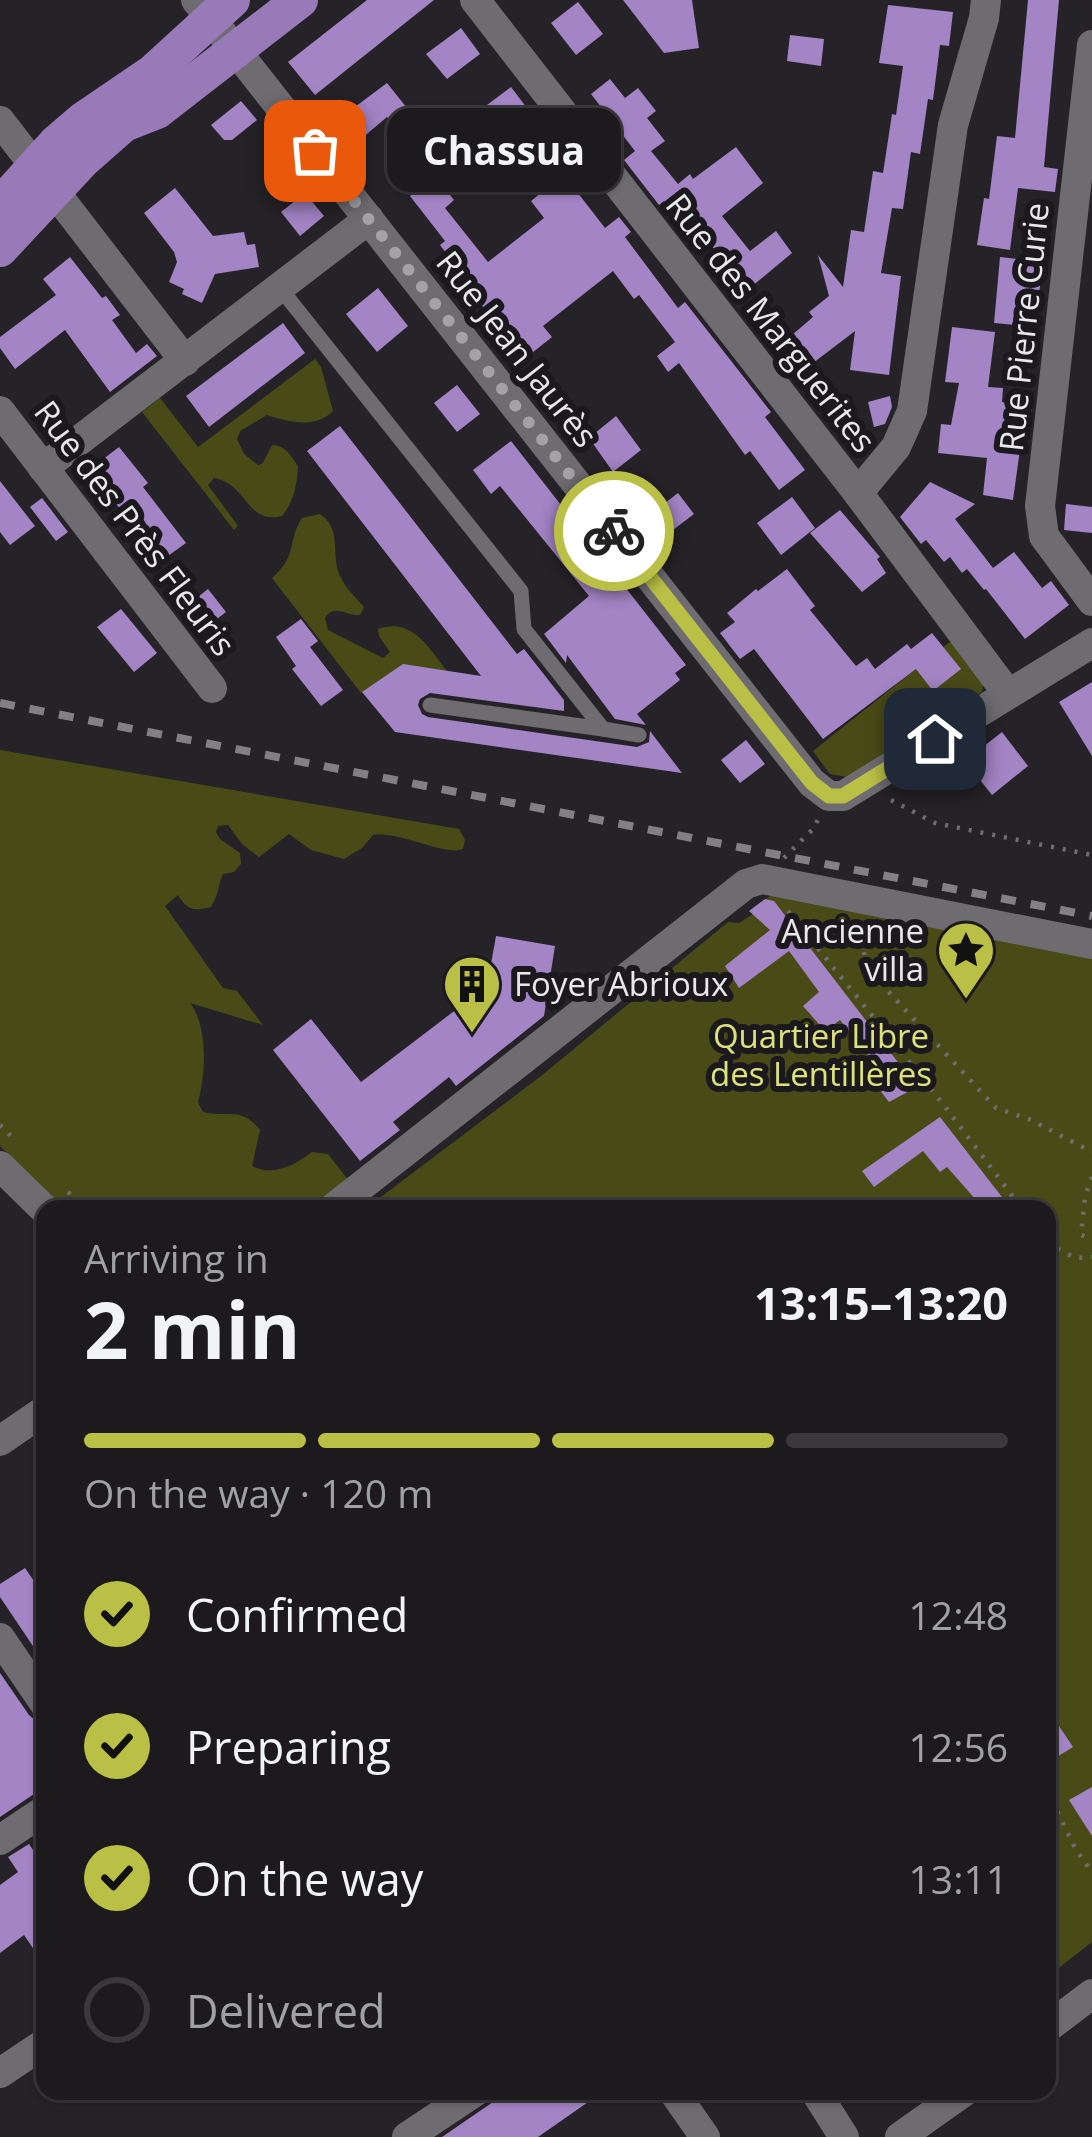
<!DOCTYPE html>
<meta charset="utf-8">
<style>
:root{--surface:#1c1a1d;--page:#252326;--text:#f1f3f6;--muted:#a0a1a4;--line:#3a383b;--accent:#bac045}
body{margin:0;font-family:"Open Sans",sans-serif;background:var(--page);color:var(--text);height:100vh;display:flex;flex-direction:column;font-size:45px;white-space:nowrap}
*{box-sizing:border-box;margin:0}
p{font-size:39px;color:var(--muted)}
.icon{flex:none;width:66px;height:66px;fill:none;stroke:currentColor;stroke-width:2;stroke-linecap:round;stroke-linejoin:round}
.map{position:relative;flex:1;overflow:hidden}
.drawer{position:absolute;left:36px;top:1200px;width:1020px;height:900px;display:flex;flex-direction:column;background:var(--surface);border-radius:24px;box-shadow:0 3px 9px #0004,0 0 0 3px var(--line)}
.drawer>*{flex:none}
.pin{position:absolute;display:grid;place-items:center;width:102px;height:102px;color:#fff;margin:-51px;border-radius:24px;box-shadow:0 6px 18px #0006}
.courier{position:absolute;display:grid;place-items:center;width:120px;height:120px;margin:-60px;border:9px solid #bac045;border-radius:50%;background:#fff;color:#222;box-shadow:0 3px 15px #0007}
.bubble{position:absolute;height:84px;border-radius:24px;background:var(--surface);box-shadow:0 3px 9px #0004,0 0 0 3px var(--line);font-size:39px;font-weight:700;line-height:84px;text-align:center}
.headline em{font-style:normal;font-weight:700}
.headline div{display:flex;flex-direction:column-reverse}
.headline{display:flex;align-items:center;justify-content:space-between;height:204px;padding:0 48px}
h1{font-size:78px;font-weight:700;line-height:90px}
.bar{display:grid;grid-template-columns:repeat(4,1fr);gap:18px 12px;align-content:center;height:144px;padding:0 48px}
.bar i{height:15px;border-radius:9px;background:var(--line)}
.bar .active{background:var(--accent)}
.bar p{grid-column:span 4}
ol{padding:0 48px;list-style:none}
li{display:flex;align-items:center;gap:36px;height:132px}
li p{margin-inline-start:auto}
li .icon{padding:12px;border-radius:50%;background:var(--accent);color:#111;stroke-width:4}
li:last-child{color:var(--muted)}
li i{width:66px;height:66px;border:6px solid var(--line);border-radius:50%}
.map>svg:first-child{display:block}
.green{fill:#494b17}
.building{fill:#a384c5}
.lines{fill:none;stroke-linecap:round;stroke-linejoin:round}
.path{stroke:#6e6d70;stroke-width:4.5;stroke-dasharray:3 9;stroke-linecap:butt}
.service{stroke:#6e6c71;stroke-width:15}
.minor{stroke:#6e6c71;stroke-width:30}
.primary{stroke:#997ab9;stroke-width:36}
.rail{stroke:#828084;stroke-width:8;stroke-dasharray:15 15;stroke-linecap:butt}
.done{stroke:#a4a2a6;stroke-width:12;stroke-dasharray:0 21.6}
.route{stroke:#bac045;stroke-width:15}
.labels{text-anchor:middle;stroke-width:12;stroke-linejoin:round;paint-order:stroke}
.street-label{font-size:33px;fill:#e8e7ea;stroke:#1b191e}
.poi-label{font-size:33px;fill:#e8e7ea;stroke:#1b191e;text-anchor:end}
.park-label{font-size:33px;fill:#dce27a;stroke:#1b191e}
</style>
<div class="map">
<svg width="1092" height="2137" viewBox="0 0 1092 2137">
<rect width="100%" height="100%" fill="#252327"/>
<!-- green -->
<g class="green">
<path d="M315 359 321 367 333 411C316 429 288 422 267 415L240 431 237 439 244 454 258 465 263 463 272 445C285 445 291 456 298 466 297 484 294 502 282 516 246 525 248 484 214 478L208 485 238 526 234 530 142 412 160 398 198 447Z"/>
<path d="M320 514C343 530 330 554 340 576 345 588 356 597 364 607L360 615C346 616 334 603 325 618L328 630 383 658 390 652 379 636 378 629C412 617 428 647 447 671L403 665 361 693 272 578C298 556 287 541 302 518Z"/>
<polygon points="955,638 985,676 982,692 847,777 830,774 813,751"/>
<path d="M0 750 459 829 465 840 463 849C441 856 403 831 373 835L362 848 344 859 311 850 289 834 259 857 242 844 228 825 218 826 216 832 220 839 240 853 241 864 234 872 223 874C217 887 220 892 211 907 194 911 188 911 178 895L165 906 223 988 237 991 263 1025 190 1003C208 1026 206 1074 198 1102L203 1112C229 1118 241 1106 260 1130L252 1166C273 1177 295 1165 312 1152L328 1154 349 1181 306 1209H64L0 1146Z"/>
<polygon points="796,895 1092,953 1092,1942 1047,1977 1047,1209 365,1209 541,1076 728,922 739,923 753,914 754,907 770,896"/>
</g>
<!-- building -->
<g class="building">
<polygon points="367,0 434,0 315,95 288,62"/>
<polygon points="623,0 692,0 699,48 664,53"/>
<polygon points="1028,0 1059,0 1044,167 1058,169 1055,192 1018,188 1010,250 977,245 984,198 989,199 997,136 1015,138"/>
<polygon points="578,2 603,34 576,55 551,23"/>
<polygon points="888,5 953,12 949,46 940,45 933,100 928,99 920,154 911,152 903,209 892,208 881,273 901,276 889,375 850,370 855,331 800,373 778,347 813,317 809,312 829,296 818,255 843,287 851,230 864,232 873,171 883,173 892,114 896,115 903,66 879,63"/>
<polygon points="461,28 480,54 447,79 426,54"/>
<polygon points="790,35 824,39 821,66 787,61"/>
<polygon points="610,79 625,98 638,88 656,111 647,118 665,141 651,151 678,184 690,174 693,179 736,147 763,183 722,216 750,251 776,231 792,253 739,297 722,275 730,269 699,230 691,236 664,201 659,205 624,160 635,151 591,94"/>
<polygon points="387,83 427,133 411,145 387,117 355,144 336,121"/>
<polygon points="511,87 530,112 526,115 552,149 547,153 605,228 619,217 631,232 625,237 678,308 685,302 771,412 765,417 805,470 779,490 750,451 745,455 679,363 668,372 657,356 675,342 639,295 634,299 613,271 543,326 552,337 532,353 521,339 514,346 443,256 446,253 440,245 445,241 410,196 435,176 454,200 445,208 488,262 544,218 531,201 542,192 511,155 514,153 484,112 489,108 487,105"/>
<polygon points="241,101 257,120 232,140 224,140 211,125"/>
<polygon points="175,188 213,236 244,232 247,245 255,244 259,267 215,274 202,303 182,294 184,289 169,282 177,262 174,252 144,213"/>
<polygon points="305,193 324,216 300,236 281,212"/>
<polygon points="70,257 102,298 106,296 120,315 112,320 136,353 147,344 157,356 110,392 65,330 15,369 0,348 0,337 56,295 43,279"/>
<polygon points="1000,257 1043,262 1039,294 1030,293 1026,326 994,323"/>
<polygon points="378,288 408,326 377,352 346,314"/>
<polygon points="283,323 305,353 209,427 186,396"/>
<polygon points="952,327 995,332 988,387 1003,388 1002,402 1032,406 1028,435 1022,435 1013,500 983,495 987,458 938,453 941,424 951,425 959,383 945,382"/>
<polygon points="457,385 480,414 457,432 434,403"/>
<polygon points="890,396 892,407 885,424 874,427 868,402"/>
<polygon points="616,416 641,450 613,472 589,438"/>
<polygon points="340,426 517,654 524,649 564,700 564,711 430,693 420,699 418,705 422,714 428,717 637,747 649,742 650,731 682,773 395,732 362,692 403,664 481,676 307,451"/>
<polygon points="511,441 686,665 675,673 680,680 637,714 646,725 615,719 567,655 566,663 544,634 589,596 500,486 491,494 473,470"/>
<polygon points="119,447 148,483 143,487 186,543 158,563 130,527 133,525 89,470"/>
<polygon points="0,481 35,526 10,545 0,532"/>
<polygon points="930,482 975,504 955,519 993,568 1014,552 1042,588 1051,581 1069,605 1025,639 986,589 984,590 967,569 962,573 950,557 944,562 926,540 921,544 900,517"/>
<polygon points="678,493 694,514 673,530 657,509"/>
<polygon points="792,497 815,528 781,555 757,523"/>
<polygon points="42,498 68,532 56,541 30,507"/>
<polygon points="1066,504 1092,507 1092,533 1064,530"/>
<polygon points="840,510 880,557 877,559 886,573 862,592 810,533"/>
<polygon points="787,569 815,606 810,610 856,666 867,658 875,669 907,644 911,649 932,633 961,669 933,691 916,669 823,739 754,649 740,659 720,633 735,622 727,613 756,589 758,591"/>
<polygon points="208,589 226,612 205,628 188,605"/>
<polygon points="121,609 157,653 134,672 97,627"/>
<polygon points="301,619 318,641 310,647 343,690 321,706 292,669 296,666 276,637"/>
<polygon points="1092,682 1092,756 1059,702"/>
<polygon points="1002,732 1028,766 992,795 965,761"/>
<polygon points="746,740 765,764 740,783 721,760"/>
<polygon points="765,899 774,901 917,1087 889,1102 866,1072 876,1065 840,1020 825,1031 803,1006 819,992 789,951 739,988 725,966 770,930 749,911"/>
<polygon points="496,936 555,946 544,1016 456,1086 449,1077 393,1122 400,1130 360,1161 273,1050 311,1019 361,1082 487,986"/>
<polygon points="940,1117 1005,1201 994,1209 984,1209 947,1167 940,1172 923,1151 874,1187 862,1171"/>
<polygon points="25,1568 45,1597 45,1664 0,1597 0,1584"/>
<polygon points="0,1673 29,1715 36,1721 45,1723 45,1791 34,1794 0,1817"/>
<polygon points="1047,1708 1073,1747 1047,1763"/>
<polygon points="1092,1787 1092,1836 1069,1800"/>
<polygon points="29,1844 45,1868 45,1966 24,1935 0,1953 0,1885 18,1872 8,1857"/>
<polygon points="509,2091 604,2091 538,2137 442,2137"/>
</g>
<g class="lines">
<!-- path -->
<g class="path">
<polyline points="891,800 935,823 1092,855"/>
<polyline points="784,858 814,828 819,817"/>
<polyline points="788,911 943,1104 1011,1194 1018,1209"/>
<polyline points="872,930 870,943 864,952 866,964 874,976 996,1108 1031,1120 1092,1152"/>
<polyline points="0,1125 17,1142"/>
<polyline points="1092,1177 1085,1196 1081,1235 1092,1239"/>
<polyline points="68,1192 86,1209"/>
<polyline points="1047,1243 1075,1258 1092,1257"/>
<polyline points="1047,1790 1076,1850 1092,1872"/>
</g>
<!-- service -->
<g class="service">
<polyline points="280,288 521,591 524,629 603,729 639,735"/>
<polyline points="430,705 603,729"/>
</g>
<!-- minor -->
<g class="minor">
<polyline points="196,0 812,783 829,796 843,796 1092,643"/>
<polyline points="475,0 858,493 1008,694"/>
<polyline points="1092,45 1040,506 1044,536 1092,601"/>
<polyline points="0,121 185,361"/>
<polyline points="0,411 212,688"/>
<polyline points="43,468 369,219"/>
<polyline points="858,493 896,447 912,411 953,125 984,18 986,0"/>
<polyline points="0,1166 45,1210"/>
<polyline points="332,1209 746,884 762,879 1092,944"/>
<polyline points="0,1441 45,1410"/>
<polyline points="0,1638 45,1704"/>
<polyline points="0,1840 45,1810"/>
<polyline points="1047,2028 1092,1994"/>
<polyline points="0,2073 45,2043"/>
<polyline points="673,2091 705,2137"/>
<polyline points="815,2091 844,2137"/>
<polyline points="407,2137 476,2091"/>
<polyline points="900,2137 965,2091"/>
</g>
<!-- primary -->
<g class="primary">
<polyline points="0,205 56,143 83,120 152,73 232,0"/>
<polyline points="0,249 83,160 124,124 157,111 300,0"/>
</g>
<!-- rail -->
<polyline class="rail" points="0,703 1092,916"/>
</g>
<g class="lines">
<!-- done -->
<polyline class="done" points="315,151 614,531"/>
<!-- route -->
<polyline class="route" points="614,531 812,783 829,796 843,796 935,739"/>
</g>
<!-- icons -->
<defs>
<g id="sight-pin" transform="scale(3)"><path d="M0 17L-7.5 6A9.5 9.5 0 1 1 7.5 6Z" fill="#bac045" stroke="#1b191e"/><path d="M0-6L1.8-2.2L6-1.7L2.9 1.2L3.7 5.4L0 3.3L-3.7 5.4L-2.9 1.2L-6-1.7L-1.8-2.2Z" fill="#111"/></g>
<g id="building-pin" transform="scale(3)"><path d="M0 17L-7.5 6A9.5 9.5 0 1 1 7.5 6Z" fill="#bac045" stroke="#1b191e"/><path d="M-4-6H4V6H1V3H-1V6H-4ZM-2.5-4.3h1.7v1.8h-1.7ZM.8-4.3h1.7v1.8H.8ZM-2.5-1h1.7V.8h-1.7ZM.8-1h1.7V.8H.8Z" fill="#111"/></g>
</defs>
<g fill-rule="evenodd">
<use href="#sight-pin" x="966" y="950"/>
<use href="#building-pin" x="472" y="984"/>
</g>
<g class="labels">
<!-- street labels -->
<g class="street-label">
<text transform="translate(771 323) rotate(52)" y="12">Rue des Marguerites</text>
<text transform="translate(1024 327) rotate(-84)" y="12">Rue Pierre Curie</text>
<text transform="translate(517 349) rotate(52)" y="12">Rue Jean Jaurès</text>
<text transform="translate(135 528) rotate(53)" y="12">Rue des Près Fleuris</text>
</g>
<!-- poi labels -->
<g class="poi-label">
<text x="924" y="943">Ancienne<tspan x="924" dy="38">villa</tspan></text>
<text x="514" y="996" text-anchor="start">Foyer Abrioux</text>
</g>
<!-- park labels -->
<g class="park-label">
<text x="821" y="1048">Quartier Libre<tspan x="821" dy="38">des Lentillères</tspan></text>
</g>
</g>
</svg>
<div class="pin" style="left:315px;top:151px;background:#ea580c"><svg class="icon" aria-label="bag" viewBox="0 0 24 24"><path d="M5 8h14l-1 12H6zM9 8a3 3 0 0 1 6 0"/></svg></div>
<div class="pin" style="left:935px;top:739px;background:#1f2937"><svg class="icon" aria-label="home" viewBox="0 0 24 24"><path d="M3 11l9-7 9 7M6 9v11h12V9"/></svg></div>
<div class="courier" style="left:614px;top:531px"><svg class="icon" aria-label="bike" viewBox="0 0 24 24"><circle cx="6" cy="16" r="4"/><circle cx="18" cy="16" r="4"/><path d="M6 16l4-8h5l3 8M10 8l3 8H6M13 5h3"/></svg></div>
<div class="bubble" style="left:387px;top:108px;width:234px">Chassua</div>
<section class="drawer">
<div class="headline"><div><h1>2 min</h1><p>Arriving in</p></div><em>13:15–13:20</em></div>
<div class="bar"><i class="active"></i><i class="active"></i><i class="active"></i><i></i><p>On the way · 120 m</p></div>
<ol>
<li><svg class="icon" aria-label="check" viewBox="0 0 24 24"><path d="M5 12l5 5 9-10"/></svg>Confirmed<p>12:48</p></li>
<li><svg class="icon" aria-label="check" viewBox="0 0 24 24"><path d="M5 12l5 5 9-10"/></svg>Preparing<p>12:56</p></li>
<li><svg class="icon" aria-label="check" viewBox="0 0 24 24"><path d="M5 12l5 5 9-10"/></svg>On the way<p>13:11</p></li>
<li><i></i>Delivered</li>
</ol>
</section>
</div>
